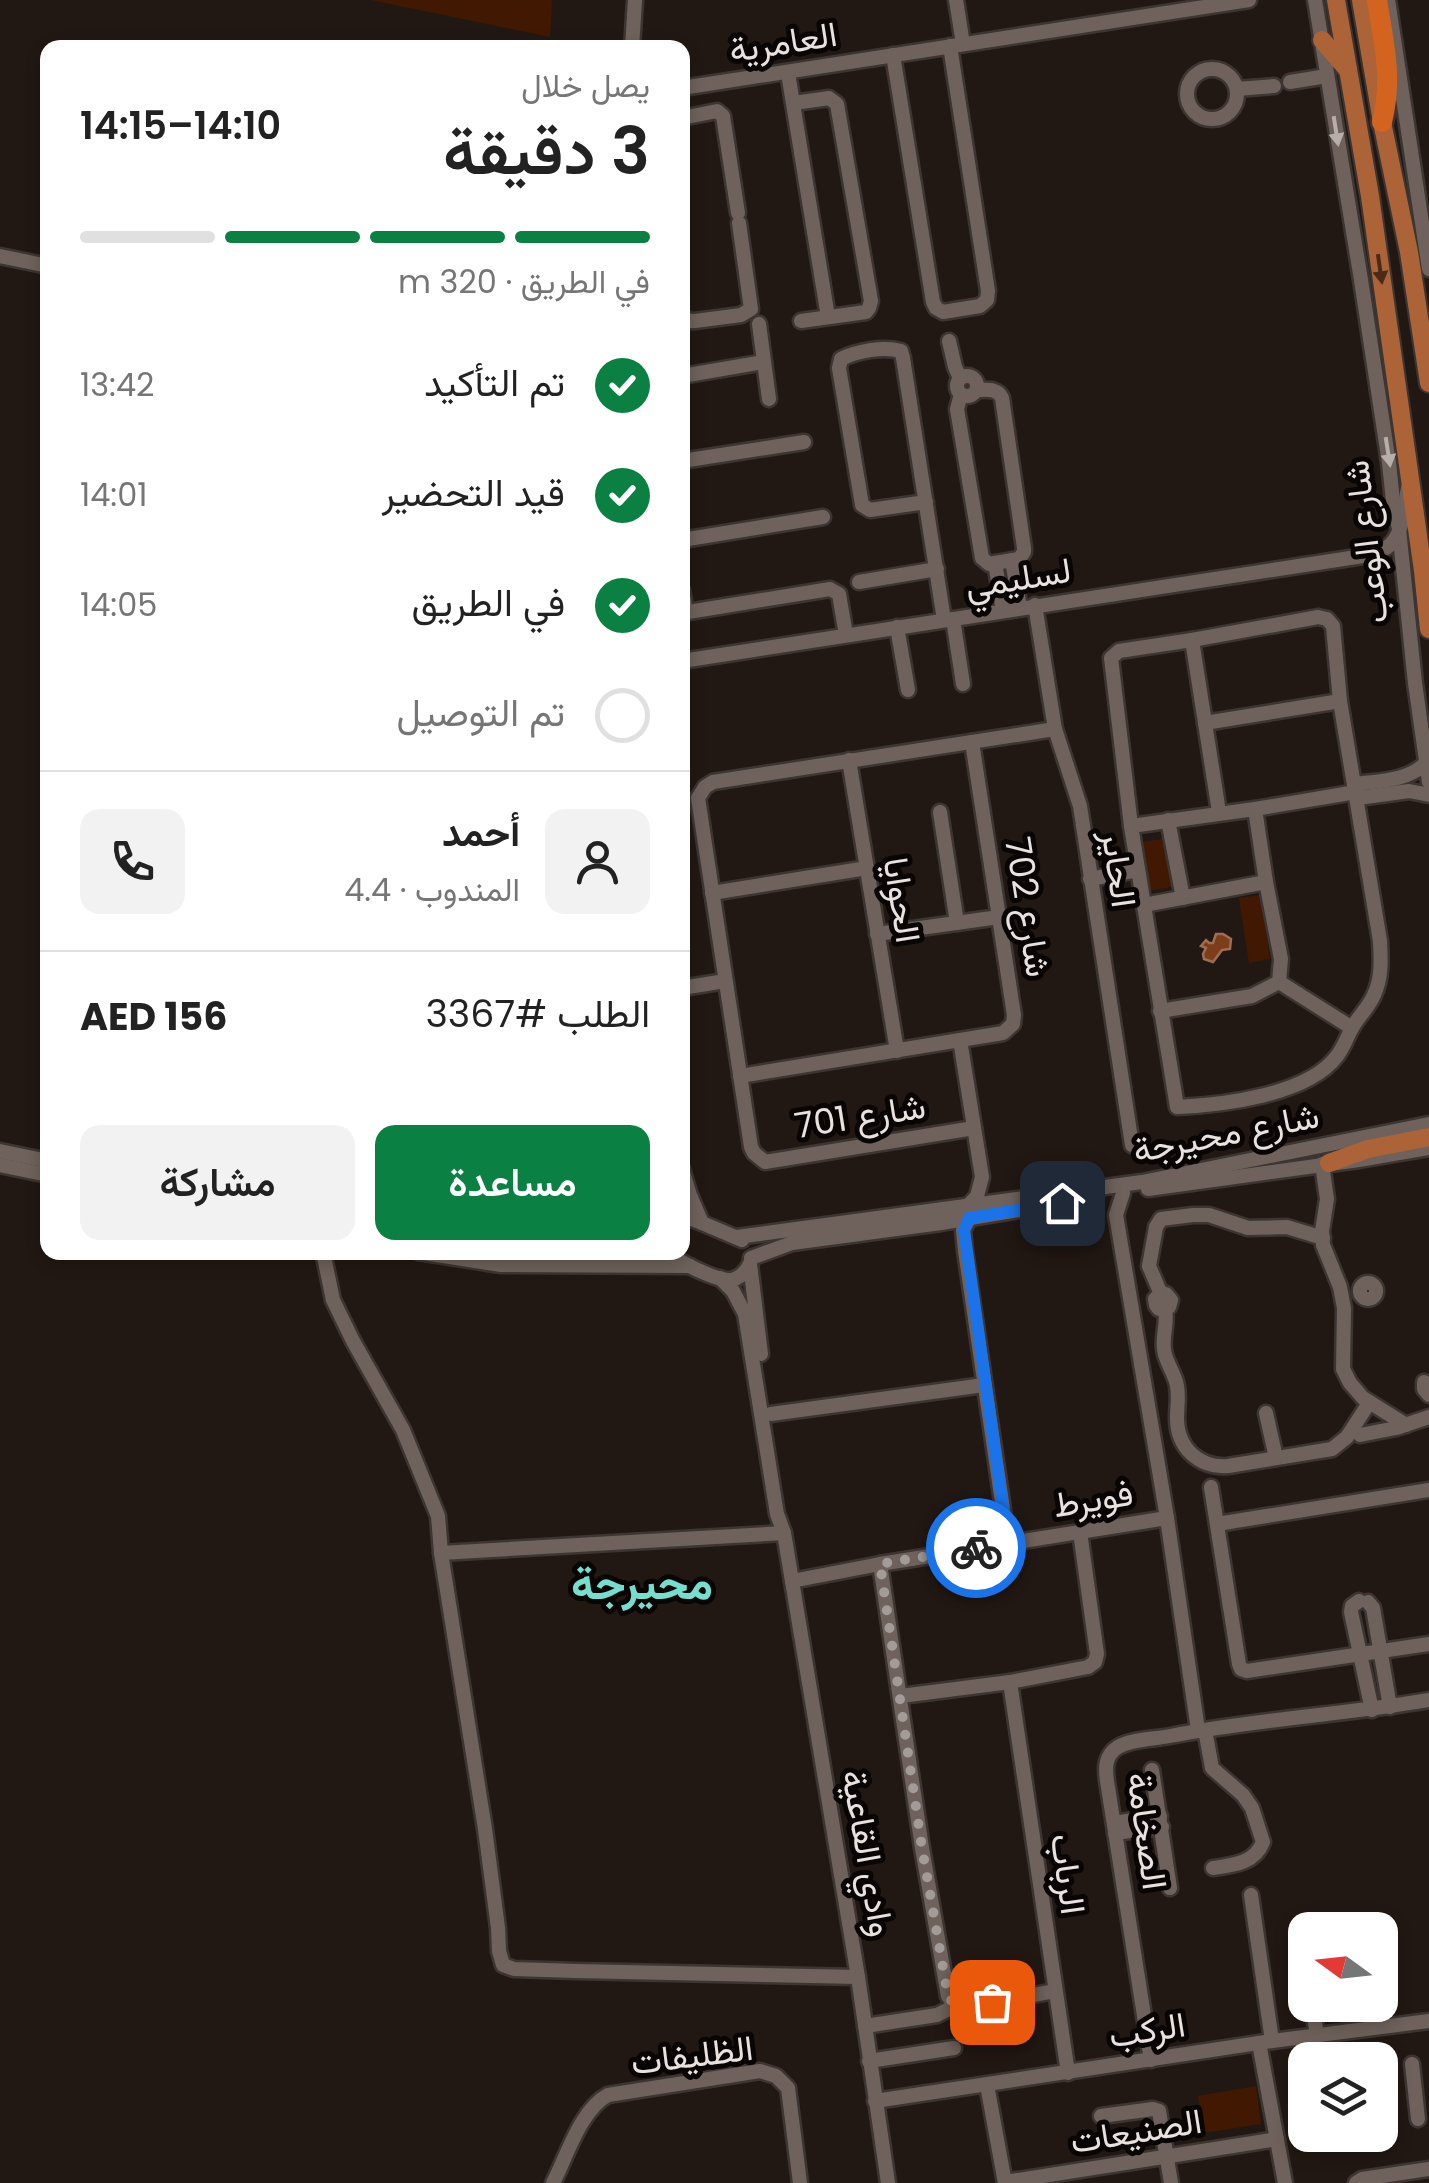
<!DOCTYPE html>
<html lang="ar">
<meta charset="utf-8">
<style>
:root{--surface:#fff;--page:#f2f2f2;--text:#222;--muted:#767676;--line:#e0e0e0;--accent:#0b8043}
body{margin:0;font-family:Poppins,Vazirmatn,sans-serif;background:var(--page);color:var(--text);direction:rtl;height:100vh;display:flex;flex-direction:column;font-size:38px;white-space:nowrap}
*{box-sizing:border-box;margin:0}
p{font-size:32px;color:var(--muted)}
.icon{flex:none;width:55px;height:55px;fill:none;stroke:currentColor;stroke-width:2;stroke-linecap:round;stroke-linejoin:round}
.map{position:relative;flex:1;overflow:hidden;direction:ltr}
.panel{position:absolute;left:40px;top:40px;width:650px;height:1220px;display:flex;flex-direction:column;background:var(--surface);border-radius:20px;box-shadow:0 5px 15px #0003;direction:rtl}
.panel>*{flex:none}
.needle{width:65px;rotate:285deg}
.fabs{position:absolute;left:1288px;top:1912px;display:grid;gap:20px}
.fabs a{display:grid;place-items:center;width:110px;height:110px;border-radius:20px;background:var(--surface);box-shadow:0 5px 15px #0003;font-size:50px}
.pin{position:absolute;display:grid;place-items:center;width:85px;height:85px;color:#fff;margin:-42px;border-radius:20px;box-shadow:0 5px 15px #0006}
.courier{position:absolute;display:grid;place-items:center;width:100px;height:100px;margin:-50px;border:8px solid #1a73e8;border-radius:50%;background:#fff;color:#222;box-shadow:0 2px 12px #0007}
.overview em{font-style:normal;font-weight:600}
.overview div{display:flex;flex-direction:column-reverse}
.overview{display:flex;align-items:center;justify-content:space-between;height:170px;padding:0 40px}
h1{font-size:65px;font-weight:600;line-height:75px}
.bar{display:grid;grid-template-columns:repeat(4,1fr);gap:15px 10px;align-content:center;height:120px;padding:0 40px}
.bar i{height:12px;border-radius:8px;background:var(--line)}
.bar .on{background:var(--accent)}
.bar p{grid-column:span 4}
.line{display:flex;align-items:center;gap:25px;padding:0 40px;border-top:2px solid var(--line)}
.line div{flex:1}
.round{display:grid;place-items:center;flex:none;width:105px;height:105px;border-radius:20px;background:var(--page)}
ol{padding:0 40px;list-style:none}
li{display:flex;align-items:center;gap:30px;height:110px}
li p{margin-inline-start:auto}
li .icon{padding:10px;border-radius:50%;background:var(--accent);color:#fff;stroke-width:4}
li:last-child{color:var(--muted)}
li i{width:55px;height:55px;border:5px solid var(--line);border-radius:50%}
.action{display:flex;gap:20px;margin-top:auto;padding:20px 40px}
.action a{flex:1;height:115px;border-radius:20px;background:var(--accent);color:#fff;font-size:40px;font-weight:600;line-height:115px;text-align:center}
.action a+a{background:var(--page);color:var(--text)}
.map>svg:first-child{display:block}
.green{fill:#411902}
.water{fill:#7c3d18;stroke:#9d6e53;stroke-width:2.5}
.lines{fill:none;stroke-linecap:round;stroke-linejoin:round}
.minor-casing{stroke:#3c3532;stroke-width:19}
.major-casing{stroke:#3c3532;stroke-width:22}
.highway-casing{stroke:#3c3532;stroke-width:25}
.minor{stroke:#6f625c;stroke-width:14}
.major{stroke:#ab6337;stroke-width:18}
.highway{stroke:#d3641f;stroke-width:20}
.oneway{fill:#b8aeaa}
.oneway2{fill:#492b18}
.done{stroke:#a39b97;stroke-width:10;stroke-dasharray:0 18}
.route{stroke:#1a73e8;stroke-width:12}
.labels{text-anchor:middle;stroke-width:10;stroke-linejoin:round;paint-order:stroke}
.street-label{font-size:35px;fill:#e9e1de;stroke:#080504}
.district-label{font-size:45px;font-weight:bold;fill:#76dece;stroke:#080504}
</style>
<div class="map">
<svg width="1429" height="2183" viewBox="0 0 1429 2183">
<rect width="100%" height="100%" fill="#221813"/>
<!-- green -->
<g class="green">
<polygon points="371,0 552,0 550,37"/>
<polygon points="1168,838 1175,886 1150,891 1143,842"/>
<polygon points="1260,895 1270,959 1249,963 1239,898"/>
<polygon points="1256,2086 1261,2124 1204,2133 1198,2096"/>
</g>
<!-- water -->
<polygon class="water" points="1216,934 1223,934 1231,939 1230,949 1222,950 1213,962 1204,959 1203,954 1206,948 1201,946 1206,940 1209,943 1213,943"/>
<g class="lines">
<!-- minor casing -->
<g class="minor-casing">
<g id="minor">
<polyline points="956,0 963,44"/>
<polyline points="1315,0 1361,280 1389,463 1393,501 1399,529 1415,683 1429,782"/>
<polyline points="1388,0 1429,269"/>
<polyline points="632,48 635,0"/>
<polyline points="893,55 933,302 936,308 943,312 980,306 987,300 988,291 950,46"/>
<circle cx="1212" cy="94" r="25"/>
<polyline points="788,73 828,317"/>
<polyline points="1290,82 1327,76"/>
<polyline points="682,88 1249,0"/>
<polyline points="1237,89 1274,86"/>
<polyline points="794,103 829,98 837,104 871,301 869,308 866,312 801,321"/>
<polyline points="682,118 717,111 723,116 738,213"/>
<polyline points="0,256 48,266"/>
<polyline points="682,315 688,321 695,321 741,315 751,309 739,223"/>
<polyline points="759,324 769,399"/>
<polyline points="949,341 955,367 960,378"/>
<circle cx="967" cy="386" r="10"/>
<polyline points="682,376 764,362"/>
<path d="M961 394 957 409 982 558 989 564 1019 559 1024 552V548L1002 398C998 388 987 390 977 390"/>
<polyline points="682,461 804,442"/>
<path d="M926 502 870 510 862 505 839 368 841 359C856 351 884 346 901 351L903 358 944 620"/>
<polyline points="682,540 823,517"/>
<polyline points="1012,560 1020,608"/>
<polyline points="995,563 1003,611"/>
<polyline points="859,582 937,569"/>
<polyline points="682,590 686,612"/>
<polyline points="1035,605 1055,729 1080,806 1132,1145"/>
<polyline points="682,613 830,589 839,594 846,635"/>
<path d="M1318 617 1327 619 1333 626 1340 701 1380 941C1381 959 1382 978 1374 995 1369 1007 1358 1017 1352 1028 1347 1037 1344 1047 1337 1056 1308 1095 1223 1105 1177 1107L1131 826 1111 658 1119 651 1192 640Z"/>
<polyline points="953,619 963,684"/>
<polyline points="897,627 908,690"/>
<polyline points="1192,640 1219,812"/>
<path d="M682 661 1363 556C1371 554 1380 552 1386 548 1404 537 1404 506 1408 488"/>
<polyline points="1205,723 1340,701"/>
<polyline points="849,760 897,1051"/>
<path d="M1355 784C1380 781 1408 781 1426 763"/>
<polyline points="1358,798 1409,791 1429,795"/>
<polyline points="940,812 957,923"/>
<polyline points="1168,820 1183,898"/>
<polyline points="1131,826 1255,809"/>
<polyline points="1090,879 1138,870"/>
<polyline points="712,893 867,868"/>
<polyline points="1144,905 1266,882"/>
<polyline points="877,934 999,917"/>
<polyline points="1279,982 1352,1028"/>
<polyline points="682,988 725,981"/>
<polyline points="1160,1011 1252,996 1279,982 1281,959 1266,882 1255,809 1356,792"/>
<polyline points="960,1040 982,1177 977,1196 968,1206"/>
<polyline points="740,1076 1003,1033 1013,1024 1014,1015 972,742"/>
<polyline points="974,1128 765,1162 754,1153 751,1147 698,798 705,787 713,782 1055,729"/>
<polyline points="0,1151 48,1161"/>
<polyline points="1322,1164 1327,1199 1322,1231 1323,1245 1340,1287 1344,1308 1343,1369 1350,1383 1363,1398 1406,1425"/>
<polyline points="0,1165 48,1175"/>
<polyline points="682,1169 690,1195 702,1223"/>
<polyline points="1148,1189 1359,1160 1429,1148"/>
<polyline points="1123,1193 1116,1215 1167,1518 1198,1730"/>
<polyline points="682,1217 695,1220 742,1240"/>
<polyline points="969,1219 963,1230 965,1251 1008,1543"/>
<polyline points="737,1237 1142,1182 1429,1124"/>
<polyline points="323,1252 333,1300 353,1341 403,1430 438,1516 441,1553 485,1829 498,1928 499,1951 503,1965 514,1969 576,1971 858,1977"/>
<polyline points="418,1252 501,1265 690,1266"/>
<polyline points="527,1252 611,1252"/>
<path d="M668 1252C678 1262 717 1281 731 1280 741 1278 746 1272 750 1264"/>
<polyline points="751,1258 792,1243 941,1223 1092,1198"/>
<polyline points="750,1264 761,1354"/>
<polyline points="720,1278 733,1291 745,1314 777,1514 784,1533 858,1977 888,2183"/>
<circle cx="1368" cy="1291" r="8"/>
<polyline points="1161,1294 1149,1266 1156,1227 1161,1219 1193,1215 1209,1215 1248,1228 1287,1227 1323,1238"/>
<path d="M1165 1309H1159L1156 1305 1155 1299 1161 1294H1166L1171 1300 1169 1307 1165 1309C1168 1324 1162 1335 1164 1349 1165 1362 1175 1373 1177 1386 1179 1397 1177 1407 1177 1418 1177 1448 1199 1468 1228 1466L1332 1449 1347 1437 1369 1403"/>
<polyline points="1424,1382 1424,1389 1429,1395"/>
<polyline points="1266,1413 1276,1458"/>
<polyline points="771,1414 984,1385"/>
<polyline points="1360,1435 1396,1428 1429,1417"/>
<polyline points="1211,1487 1239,1664 1241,1669 1247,1671 1429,1644"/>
<polyline points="1217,1524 1429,1490"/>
<polyline points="441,1553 784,1533"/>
<polyline points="880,1564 922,1848 948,1996 955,2006 961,2008 1055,1991"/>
<polyline points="792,1581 880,1564 1167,1518"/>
<polyline points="1359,1601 1352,1606 1351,1612 1372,1710"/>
<polyline points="1368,1602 1373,1608 1390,1707"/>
<polyline points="1010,1682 1068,2073"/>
<polyline points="901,1696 1010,1682 1088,1667 1095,1662 1097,1654 1080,1532"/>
<path d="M1205 1730 1212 1768 1243 1795 1252 1808 1263 1842C1255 1863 1234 1865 1213 1868"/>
<polyline points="1152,1770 1170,1888"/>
<polyline points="1114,1823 1160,1816"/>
<polyline points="1115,1833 1162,1827"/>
<polyline points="1251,1895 1272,2041"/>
<polyline points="1305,1951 1302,1958 1305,1972"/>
<polyline points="1312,2005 1317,2035"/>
<polyline points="865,2026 937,2015 955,2006"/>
<polyline points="1259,2043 1285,2183"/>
<path d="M1151 2060 1107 1781C1105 1768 1105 1755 1118 1747 1131 1739 1155 1739 1170 1736 1256 1719 1343 1715 1429 1700"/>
<polyline points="869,2061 954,2048"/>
<polyline points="1412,2064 1418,2119"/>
<polyline points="987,2085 1005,2183"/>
<polyline points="875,2101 1272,2041 1429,2021"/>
<polyline points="1101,2116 1153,2109 1159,2111 1171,2183"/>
<polyline points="1005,2182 1277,2139"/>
<path d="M553 2183C567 2156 581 2109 608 2095L760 2071 776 2076 788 2088 800 2183"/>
<polyline points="1356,2183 1362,2179 1429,2169"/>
</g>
</g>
<!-- major casing -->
<g class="major-casing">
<g id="major">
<polyline points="1336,0 1370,196 1423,571 1429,629"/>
<polyline points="1361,0 1382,122 1409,252 1429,383"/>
<polyline points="1322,40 1348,70"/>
<polyline points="1329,1163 1368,1149 1429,1137"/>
</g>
</g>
<!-- highway casing -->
<g class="highway-casing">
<path id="highway" d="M1377 0C1384 44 1393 78 1382 122"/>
</g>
<!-- minor -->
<use href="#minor" class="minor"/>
<!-- major -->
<use href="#major" class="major"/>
<!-- highway -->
<use href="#highway" class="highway"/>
</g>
<!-- one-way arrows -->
<defs><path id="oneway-solid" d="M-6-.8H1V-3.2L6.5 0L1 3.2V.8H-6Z" transform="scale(2.5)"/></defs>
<g class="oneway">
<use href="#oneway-solid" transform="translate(1336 131) rotate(81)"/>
<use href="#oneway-solid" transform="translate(1388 452) rotate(81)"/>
</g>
<use class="oneway2" href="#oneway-solid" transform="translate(1380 269) rotate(82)"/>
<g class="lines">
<!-- done -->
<path class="done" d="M976 1548 880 1564 922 1848 948 1996C958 2013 975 2005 992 2002"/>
<!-- route -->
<polyline class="route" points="976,1548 1008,1543 964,1230 969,1218 1062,1203"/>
</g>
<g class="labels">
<!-- street labels -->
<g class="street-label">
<text transform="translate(783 42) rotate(-9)" y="12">العامرية</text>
<text transform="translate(1366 542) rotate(-97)" y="12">شارع الوعب</text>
<text transform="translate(1018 578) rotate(-9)" y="12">لسليمي</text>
<text transform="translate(1119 869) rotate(82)" y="12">الحاير</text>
<text transform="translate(902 900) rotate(81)" y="12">الحوايا</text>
<text transform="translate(1028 907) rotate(81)" y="12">شارع 702</text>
<text transform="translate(860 1116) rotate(-9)" y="12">شارع 701</text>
<text transform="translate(1226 1133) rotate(-11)" y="12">شارع محيرجة</text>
<text transform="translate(1093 1499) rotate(-9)" y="12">فويرط</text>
<text transform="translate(1147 1831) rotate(82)" y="12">الصخامة</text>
<text transform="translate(868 1853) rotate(80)" y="12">وادي القاعية</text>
<text transform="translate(1068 1874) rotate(82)" y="12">الرباب</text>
<text transform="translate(1147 2030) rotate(-9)" y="12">الركب</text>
<text transform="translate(692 2055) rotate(-7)" y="12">الظليفات</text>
<text transform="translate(1136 2131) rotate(-9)" y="12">الصنيعات</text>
</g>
<!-- district labels -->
<g class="district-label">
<text x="642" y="1599">محيرجة</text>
</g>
</g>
</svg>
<div class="fabs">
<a><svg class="needle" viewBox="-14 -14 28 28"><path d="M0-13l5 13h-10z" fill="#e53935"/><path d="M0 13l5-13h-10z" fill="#767676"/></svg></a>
<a><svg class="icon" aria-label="layers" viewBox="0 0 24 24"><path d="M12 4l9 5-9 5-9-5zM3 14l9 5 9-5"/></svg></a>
</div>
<div class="pin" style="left:992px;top:2002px;background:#ea580c"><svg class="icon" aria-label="bag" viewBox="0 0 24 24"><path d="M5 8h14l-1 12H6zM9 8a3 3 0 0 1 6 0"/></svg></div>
<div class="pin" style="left:1062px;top:1203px;background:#1f2937"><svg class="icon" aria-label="home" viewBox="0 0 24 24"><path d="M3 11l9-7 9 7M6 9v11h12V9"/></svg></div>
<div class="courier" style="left:976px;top:1548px"><svg class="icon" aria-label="bike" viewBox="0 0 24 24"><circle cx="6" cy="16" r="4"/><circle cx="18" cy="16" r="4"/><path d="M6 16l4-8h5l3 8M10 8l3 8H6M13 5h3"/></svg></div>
<section class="panel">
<div class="overview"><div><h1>3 دقيقة</h1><p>يصل خلال</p></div><em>14:10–14:15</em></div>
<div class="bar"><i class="on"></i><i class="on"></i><i class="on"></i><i></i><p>في الطريق · 320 m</p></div>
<ol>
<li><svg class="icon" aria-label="check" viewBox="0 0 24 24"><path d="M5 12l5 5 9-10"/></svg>تم التأكيد<p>13:42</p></li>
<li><svg class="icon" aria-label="check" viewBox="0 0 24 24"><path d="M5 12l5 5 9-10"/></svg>قيد التحضير<p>14:01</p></li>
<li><svg class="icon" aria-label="check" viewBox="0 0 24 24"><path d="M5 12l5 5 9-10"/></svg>في الطريق<p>14:05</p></li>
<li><i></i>تم التوصيل</li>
</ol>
<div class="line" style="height:180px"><a class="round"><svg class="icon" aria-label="person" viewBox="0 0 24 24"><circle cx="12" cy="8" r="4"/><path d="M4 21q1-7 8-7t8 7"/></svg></a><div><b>أحمد</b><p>المندوب · 4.4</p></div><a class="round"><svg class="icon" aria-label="phone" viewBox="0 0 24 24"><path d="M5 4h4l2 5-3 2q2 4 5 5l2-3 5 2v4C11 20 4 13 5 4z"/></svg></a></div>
<div class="line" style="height:130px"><div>الطلب #3367</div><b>AED 156</b></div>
<div class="action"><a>مساعدة</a><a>مشاركة</a></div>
</section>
</div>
